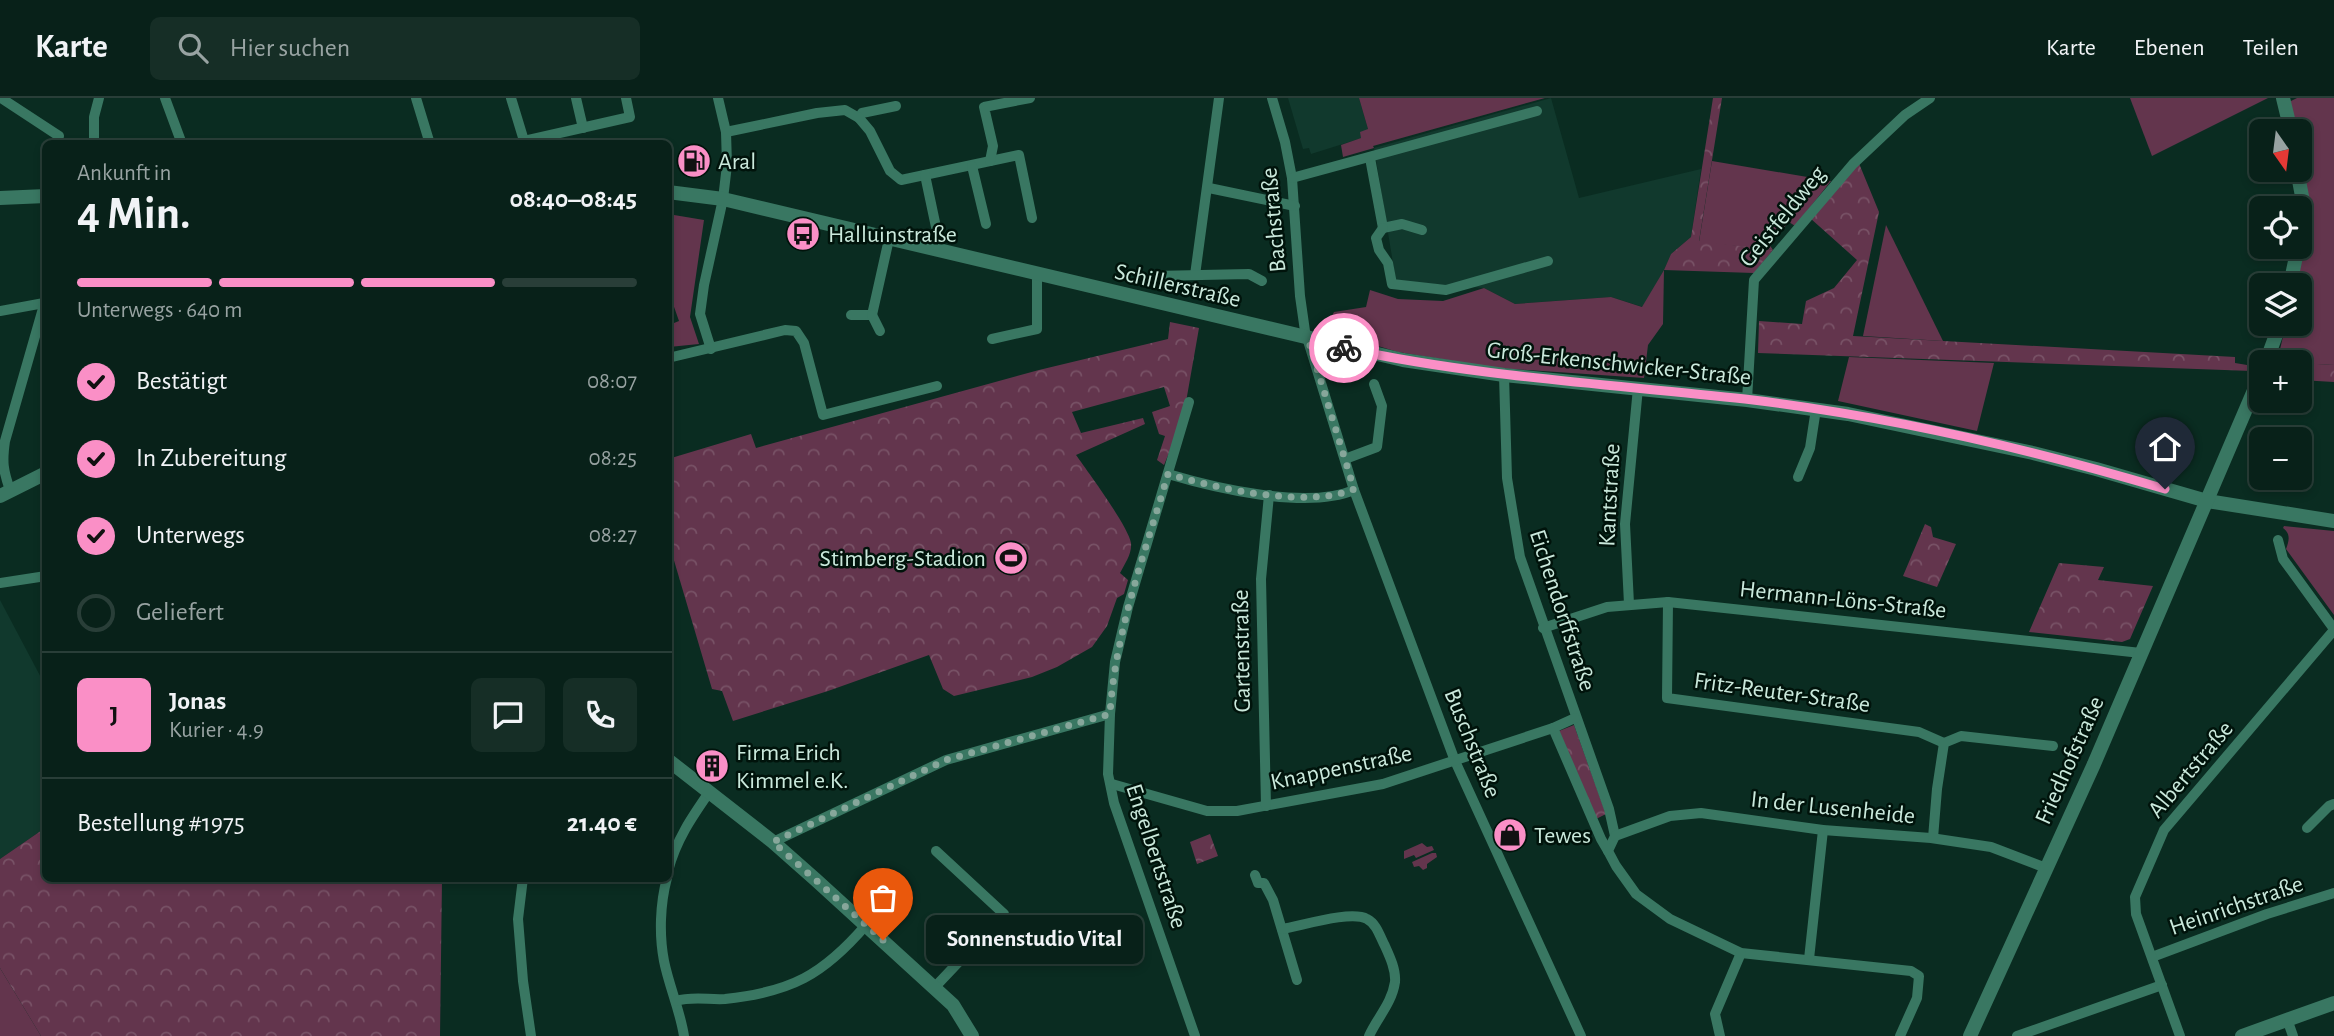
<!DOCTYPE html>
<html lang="de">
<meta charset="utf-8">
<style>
:root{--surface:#082119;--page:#162e26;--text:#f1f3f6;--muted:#98a3a2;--line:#293e38;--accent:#fa8fc6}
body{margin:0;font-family:"Alegreya Sans",sans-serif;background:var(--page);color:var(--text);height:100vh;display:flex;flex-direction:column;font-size:26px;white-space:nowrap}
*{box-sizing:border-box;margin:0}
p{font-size:23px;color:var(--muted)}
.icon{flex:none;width:38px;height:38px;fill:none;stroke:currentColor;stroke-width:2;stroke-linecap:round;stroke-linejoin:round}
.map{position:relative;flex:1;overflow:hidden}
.drawer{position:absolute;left:42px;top:42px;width:630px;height:742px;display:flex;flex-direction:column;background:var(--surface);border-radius:10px;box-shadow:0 4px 10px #0003,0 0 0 2px var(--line)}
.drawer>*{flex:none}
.needle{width:46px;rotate:166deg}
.tools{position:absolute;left:2249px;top:21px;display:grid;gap:14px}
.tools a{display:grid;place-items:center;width:63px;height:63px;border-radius:10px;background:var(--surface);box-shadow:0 4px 10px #0003,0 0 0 2px var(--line);font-size:35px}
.pin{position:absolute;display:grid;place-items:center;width:60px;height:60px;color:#fff;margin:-72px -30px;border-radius:50% 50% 50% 0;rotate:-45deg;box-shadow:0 0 7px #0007}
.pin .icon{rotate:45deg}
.courier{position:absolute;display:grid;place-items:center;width:70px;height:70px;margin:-35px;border:5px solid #fa8fc6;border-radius:50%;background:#fff;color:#222;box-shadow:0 2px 9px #0007}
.bubble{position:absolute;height:49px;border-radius:10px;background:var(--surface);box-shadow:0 4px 10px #0003,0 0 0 2px var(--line);font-size:23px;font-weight:600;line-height:49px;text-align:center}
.summary em{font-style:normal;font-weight:600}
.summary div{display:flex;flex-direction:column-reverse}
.summary{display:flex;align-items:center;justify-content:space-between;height:119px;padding:0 35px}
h1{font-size:46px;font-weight:600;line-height:52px}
.bar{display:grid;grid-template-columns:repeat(4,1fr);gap:10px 7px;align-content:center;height:84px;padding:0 35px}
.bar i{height:9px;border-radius:5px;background:var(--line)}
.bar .active{background:var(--accent)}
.bar p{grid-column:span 4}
.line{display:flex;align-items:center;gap:18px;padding:0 35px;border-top:2px solid var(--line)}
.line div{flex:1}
.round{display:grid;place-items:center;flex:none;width:74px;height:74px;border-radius:10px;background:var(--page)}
ol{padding:0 35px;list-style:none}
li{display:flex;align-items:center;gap:21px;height:77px}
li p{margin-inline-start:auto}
li .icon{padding:7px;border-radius:50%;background:var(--accent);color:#111;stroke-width:4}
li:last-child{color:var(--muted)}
li i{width:38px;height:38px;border:4px solid var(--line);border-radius:50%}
header{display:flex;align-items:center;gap:42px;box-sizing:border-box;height:98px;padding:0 35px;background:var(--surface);border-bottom:2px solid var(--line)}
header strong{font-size:33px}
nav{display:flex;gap:38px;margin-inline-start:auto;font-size:24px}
.search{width:490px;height:63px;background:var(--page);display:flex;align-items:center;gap:18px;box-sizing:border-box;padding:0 24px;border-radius:10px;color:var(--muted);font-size:26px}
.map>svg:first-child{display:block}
.built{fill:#11392d}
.grass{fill:#63354d}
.forest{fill:url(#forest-crowns)}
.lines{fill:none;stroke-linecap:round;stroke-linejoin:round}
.street{stroke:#397762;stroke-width:10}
.secondary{stroke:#397762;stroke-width:14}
.done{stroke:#87a79b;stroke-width:7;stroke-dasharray:0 12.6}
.route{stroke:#fa8fc6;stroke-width:9}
.labels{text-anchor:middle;stroke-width:5;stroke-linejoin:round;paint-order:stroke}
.poi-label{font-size:24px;fill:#cae9dc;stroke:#00130b;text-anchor:start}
.street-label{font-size:24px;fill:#cae9dc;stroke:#00130b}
</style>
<header>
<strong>Karte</strong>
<div class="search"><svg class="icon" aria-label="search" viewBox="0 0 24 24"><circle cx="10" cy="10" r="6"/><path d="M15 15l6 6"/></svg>Hier suchen</div>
<nav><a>Karte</a><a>Ebenen</a><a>Teilen</a></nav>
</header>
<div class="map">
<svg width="2334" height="938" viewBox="0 0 2334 938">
<defs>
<pattern id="forest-crowns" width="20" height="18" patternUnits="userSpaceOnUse" patternTransform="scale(1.75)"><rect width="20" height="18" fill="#63354d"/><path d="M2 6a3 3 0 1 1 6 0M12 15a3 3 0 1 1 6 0" fill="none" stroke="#785266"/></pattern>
</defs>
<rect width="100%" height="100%" fill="#0a2c21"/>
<!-- built -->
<g class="built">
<polygon points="1288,0 1359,0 1368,31 1362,40 1311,56 1309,50 1303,51"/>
<polygon points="1551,0 1579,100 1701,71 1691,139 1671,156 1664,172 1643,209 1611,199 1515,206 1484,190 1396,183 1374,50"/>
<polygon points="0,502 46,589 45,730 0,761"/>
</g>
<!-- grass -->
<g class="grass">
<polygon points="1359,0 1545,0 1373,48 1374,50 1343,59 1341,47 1361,40 1360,34 1368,31"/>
<polygon points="2130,0 2268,0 2152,58"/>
<polygon points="2297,0 2334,0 2334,267 2277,264 2286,226 2300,226 2300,187 2295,187 2309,113 2300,61 2300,33 2294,33 2289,4"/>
<polygon points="1712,63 1831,83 1795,128 1789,124 1769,146 1773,152 1699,144"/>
<polygon points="668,116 704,122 690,219 699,246 669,249 669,227 679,223 673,206 669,206 669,204"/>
<polygon points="1886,127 1943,243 1863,238"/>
<polygon points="1664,172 1663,226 1648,247 1644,280 1497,270 1398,254 1324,232 1334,214 1366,209 1370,192 1398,201 1443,203 1484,190 1515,206 1611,199 1642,209"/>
<polygon points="1849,259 1994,265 1977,333 1838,303"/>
<path d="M2284 428 2334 433V517L2286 451C2289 443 2291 436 2283 430Z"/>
<polygon points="1422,745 1427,749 1432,748 1434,752 1416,760 1414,757 1404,761 1404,753"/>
<polygon points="1432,755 1436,755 1437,759 1427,766 1427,770 1423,772 1419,768 1414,769 1412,764"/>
<polygon points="0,870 41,938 0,938"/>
</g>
<!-- forest -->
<g class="forest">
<polygon points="1713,0 1722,0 1699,143 1773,152 1754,175 1664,172 1671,156 1691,139"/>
<polygon points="1858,63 1879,114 1853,238 2235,259 2235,265 2253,268 2252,273 1758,255 1759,223 1802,226 1806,203 1834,190 1857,162 1810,120"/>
<path d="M1170 224 1199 230 1183 321 1164 367 1157 362 1165 338 1159 336 1152 314 1170 308 1164 289 1072 314 1081 335 1143 320 1145 326 1076 357C1088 374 1128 428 1131 445 1132 456 1125 465 1120 475L1128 482 1124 496 1117 500 1107 528 1092 549 1057 569 1032 579 954 598 943 591 929 557 828 593 733 623 722 593 712 591 673 459 669 453 668 361 751 336 756 350 1039 272 1168 241Z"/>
<polygon points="2300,265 2334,267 2334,284 2300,282"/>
<polygon points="1925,426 1931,429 1933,439 1956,446 1937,489 1903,478"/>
<polygon points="2059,465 2104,469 2098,482 2153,488 2130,541 2122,544 2029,534"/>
<polygon points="1574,627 1606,716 1596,721 1559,633"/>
<polygon points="45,730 46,780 442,781 440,938 41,938 0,870 0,761"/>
<polygon points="1210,736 1218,758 1197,766 1190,744"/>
</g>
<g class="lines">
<!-- street -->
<g class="street">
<polyline points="1,0 59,38"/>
<polyline points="165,0 182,46"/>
<polyline points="416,0 430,46"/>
<polyline points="511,0 525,46"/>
<polyline points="576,0 583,30"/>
<polyline points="1272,0 1285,44 1292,80 1300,198 1305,233 1354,392 1455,663 1581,938"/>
<polyline points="859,20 862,15 896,8"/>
<polyline points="726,34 817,15 845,12 859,20 870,33 890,73 901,82 1019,57 1032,120"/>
<polyline points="94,43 94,19 99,0"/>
<polyline points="524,43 630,19 626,0"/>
<polyline points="1370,60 1383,130 1402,126 1422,132"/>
<polyline points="990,63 993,48 984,9 1030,0"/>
<polyline points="972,68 986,126"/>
<polyline points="925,77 936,129"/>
<polyline points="1292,80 1537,13"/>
<polyline points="1209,90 1295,108"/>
<polyline points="1383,130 1376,140 1379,152 1388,165 1392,186 1446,192 1548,163"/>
<polyline points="1195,177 1219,0"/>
<polyline points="1153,178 1249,176 1262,183"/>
<polyline points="0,213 44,205"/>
<polyline points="851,217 872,217 889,141"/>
<polyline points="872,217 880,233"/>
<polyline points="992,241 1037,231 1037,177"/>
<polyline points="711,251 700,216 704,187 723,101 727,67 726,34 718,0"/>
<polyline points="668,260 785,232 796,233 804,245 823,317 937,288"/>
<polyline points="1504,277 1507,380 1520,459 1609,711 1615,738 1608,753 1616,768 1636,796 1670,821 1741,855 1911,873 1919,878 1917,900 1900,938"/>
<polyline points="1747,302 1754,182 1853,66 1905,17 1930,0"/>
<polyline points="1189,304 1128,509 1115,564 1110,616 1108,676 1114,705 1195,938"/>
<polyline points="1345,361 1377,349 1382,308 1374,286"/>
<path d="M1168 376C1215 390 1307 412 1354 392"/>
<polyline points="1798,379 1810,350 1816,311"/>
<path d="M10 392C3 372 2 364 5 343L46 200"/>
<polyline points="2278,442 2283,461 2334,531"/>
<polyline points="0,485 46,478"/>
<polyline points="1668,504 1667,600 1919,634 1944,645"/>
<polyline points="1629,506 1625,426 1638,290"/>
<polyline points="1543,530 1607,509 1668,504 2141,555"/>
<polyline points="1553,630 1601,741 1608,753"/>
<polyline points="1112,686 1207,713 1237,713 1383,686 1553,630 1575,620"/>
<polyline points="1266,708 1261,481 1269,397"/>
<polyline points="2307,730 2329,708 2334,706"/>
<polyline points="1615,738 1670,718 1701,715 1823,732 1931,740 1991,749 2046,770"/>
<polyline points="1933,740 1937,691 1944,645 1961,638 2053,648"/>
<polyline points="773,744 946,662 1110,616"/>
<path d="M668 773C676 742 692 719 710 693"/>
<polyline points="1255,777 1258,785 1264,785 1273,802 1297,882"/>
<polyline points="523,780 518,821 523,883 531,938"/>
<path d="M667 780C660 806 659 837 664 863 669 888 680 912 684 938"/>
<path d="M1282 831C1301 828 1351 812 1367 821 1377 826 1380 839 1385 848 1390 859 1396 872 1395 884 1392 905 1377 920 1369 938"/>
<polyline points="2152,859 2267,816 2334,795"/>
<polyline points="1809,861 1823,732"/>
<polyline points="934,890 1004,816 936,753"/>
<path d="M676 903C692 898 709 902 725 901 791 894 823 877 866 827"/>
<polyline points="2287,921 2293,938"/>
<polyline points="1720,938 1715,916 1741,855"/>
<polyline points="2017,938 2162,887"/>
<polyline points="2180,938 2136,816 2135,799 2164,732 2334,532"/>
</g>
<!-- secondary -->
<g class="secondary">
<polyline points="2283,0 2291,33"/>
<polyline points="2297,72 2305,114 2300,141"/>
<polyline points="668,94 723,101 1403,262 1504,277 1747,302 1848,316 2033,355 2096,371 2207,403 2334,423"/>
<polyline points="0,100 46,98"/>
<polyline points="2290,187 2298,149"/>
<polyline points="2266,264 2280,226"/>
<polyline points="0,398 46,375"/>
<polyline points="668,662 773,744 816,782 953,907 972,938"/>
<polyline points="1970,938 2094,666 2261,276"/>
<polyline points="2242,938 2334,905"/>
</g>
</g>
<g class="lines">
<!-- done -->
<path class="done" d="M883 842 773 744 946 662 1110 616C1115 534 1145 455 1168 376 1214 390 1309 411 1354 391L1308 241 1344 250"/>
<!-- route -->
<path class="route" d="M1344 250C1476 279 1611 286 1745 301 1887 318 2028 350 2165 391"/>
</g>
<!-- icons -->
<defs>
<g id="fuel-disc" transform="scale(1.75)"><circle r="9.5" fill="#fa8fc6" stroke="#00130b"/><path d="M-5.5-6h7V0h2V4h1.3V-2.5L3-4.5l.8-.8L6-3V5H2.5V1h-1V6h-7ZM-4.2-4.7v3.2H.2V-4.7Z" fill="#111"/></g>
<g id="bus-disc" transform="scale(1.75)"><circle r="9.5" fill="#fa8fc6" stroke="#00130b"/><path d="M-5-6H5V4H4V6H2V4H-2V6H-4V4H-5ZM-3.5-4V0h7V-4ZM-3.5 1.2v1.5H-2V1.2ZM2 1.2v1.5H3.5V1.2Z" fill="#111"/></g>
<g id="stadium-disc" transform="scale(1.75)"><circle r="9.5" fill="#fa8fc6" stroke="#00130b"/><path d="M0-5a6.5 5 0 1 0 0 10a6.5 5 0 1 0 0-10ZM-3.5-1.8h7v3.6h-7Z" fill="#111"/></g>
<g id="building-disc" transform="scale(1.75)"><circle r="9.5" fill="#fa8fc6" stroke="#00130b"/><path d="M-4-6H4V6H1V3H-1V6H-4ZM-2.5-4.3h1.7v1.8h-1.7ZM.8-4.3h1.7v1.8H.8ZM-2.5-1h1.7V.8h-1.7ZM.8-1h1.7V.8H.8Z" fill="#111"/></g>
<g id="shop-disc" transform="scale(1.75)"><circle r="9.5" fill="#fa8fc6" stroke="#00130b"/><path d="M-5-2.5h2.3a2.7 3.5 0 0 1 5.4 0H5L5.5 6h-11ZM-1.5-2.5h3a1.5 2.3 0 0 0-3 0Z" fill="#111"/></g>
</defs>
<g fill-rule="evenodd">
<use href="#fuel-disc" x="694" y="63"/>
<use href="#bus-disc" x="803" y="136"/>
<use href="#stadium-disc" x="1011" y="460"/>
<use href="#building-disc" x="712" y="668"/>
<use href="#shop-disc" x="1510" y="737"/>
</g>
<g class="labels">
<!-- poi labels -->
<g class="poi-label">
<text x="718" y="71">Aral</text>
<text x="828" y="144">Halluinstraße</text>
<text x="986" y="468" text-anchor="end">Stimberg-Stadion</text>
<text x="736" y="662">Firma Erich<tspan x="736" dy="28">Kimmel e.K.</tspan></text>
<text x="1534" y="745">Tewes</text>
</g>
<!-- street labels -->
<g class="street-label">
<text transform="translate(1782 118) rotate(-51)" y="8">Geistfeldweg</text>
<text transform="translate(1273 122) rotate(-95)" y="8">Bachstraße</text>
<text transform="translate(1178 187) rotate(13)" y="8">Schillerstraße</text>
<text transform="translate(1619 265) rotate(6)" y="8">Groß-Erkenschwicker-Straße</text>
<text transform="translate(1609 397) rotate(-87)" y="8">Kantstraße</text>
<text transform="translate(1843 501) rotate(6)" y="8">Hermann-Löns-Straße</text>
<text transform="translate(1563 512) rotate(72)" y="8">Eichendorffstraße</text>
<text transform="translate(1241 553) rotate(-91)" y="8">Gartenstraße</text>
<text transform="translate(1782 594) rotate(8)" y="8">Fritz-Reuter-Straße</text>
<text transform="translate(1473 645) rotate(68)" y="8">Buschstraße</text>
<text transform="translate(2069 662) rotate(-66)" y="8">Friedhofstraße</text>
<text transform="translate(1341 669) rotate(-12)" y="8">Knappenstraße</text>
<text transform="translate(2190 671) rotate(-50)" y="8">Albertstraße</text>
<text transform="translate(1833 709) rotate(6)" y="8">In der Lusenheide</text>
<text transform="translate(1157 758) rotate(72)" y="8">Engelbertstraße</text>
<text transform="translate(2236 807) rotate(-19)" y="8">Heinrichstraße</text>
</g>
</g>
</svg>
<div class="tools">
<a><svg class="needle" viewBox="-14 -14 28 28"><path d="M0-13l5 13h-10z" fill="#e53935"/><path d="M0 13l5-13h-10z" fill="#98a3a2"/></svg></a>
<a><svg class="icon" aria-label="locate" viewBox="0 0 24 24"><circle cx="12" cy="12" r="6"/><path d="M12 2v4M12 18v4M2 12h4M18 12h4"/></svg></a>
<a><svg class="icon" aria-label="layers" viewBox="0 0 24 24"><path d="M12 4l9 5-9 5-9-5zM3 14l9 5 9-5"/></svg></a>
<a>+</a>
<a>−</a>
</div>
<div class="pin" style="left:883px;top:842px;background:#ea580c"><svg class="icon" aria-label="bag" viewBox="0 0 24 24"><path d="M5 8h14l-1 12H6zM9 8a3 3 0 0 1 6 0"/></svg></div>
<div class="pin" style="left:2165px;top:391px;background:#1f2937"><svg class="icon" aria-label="home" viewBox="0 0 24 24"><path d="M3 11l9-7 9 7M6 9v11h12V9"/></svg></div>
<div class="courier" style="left:1344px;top:250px"><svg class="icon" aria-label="bike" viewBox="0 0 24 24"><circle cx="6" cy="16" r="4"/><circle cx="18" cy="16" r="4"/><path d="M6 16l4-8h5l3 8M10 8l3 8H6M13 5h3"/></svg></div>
<div class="bubble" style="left:926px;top:817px;width:217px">Sonnenstudio Vital</div>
<section class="drawer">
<div class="summary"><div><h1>4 Min.</h1><p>Ankunft in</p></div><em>08:40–08:45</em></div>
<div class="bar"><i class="active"></i><i class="active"></i><i class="active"></i><i></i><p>Unterwegs · 640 m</p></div>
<ol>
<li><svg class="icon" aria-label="check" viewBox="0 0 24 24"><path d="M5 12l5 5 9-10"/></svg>Bestätigt<p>08:07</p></li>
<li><svg class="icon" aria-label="check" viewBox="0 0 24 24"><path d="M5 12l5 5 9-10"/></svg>In Zubereitung<p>08:25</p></li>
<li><svg class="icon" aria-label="check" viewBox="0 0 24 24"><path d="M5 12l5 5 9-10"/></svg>Unterwegs<p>08:27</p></li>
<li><i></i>Geliefert</li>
</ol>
<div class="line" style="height:126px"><b class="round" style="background:var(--accent);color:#111">J</b><div><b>Jonas</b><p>Kurier · 4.9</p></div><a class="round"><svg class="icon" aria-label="chat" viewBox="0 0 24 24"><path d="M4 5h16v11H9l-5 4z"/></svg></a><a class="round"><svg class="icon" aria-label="phone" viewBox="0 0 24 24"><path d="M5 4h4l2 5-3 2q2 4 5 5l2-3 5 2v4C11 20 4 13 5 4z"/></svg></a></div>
<div class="line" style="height:91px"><div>Bestellung #1975</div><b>21.40 €</b></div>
</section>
</div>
